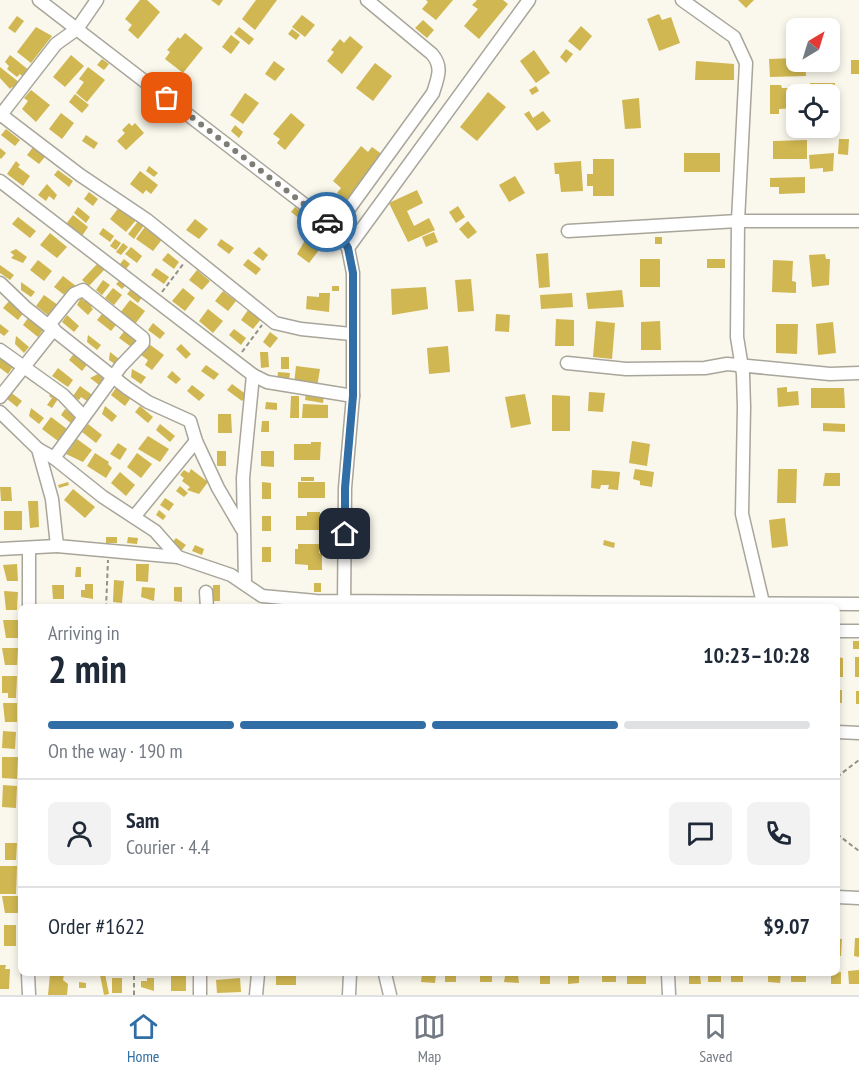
<!DOCTYPE html>
<meta charset="utf-8">
<style>
:root{--surface:#fff;--page:#f2f2f3;--text:#1f2937;--muted:#747a83;--line:#e0e1e3;--accent:#306ea5}
body{margin:0;font-family:"PT Sans Narrow",sans-serif;background:var(--page);color:var(--text);height:100vh;display:flex;flex-direction:column;font-size:22px;white-space:nowrap}
*{box-sizing:border-box;margin:0}
p{font-size:20px;color:var(--muted)}
.icon{flex:none;width:33px;height:33px;fill:none;stroke:currentColor;stroke-width:2;stroke-linecap:round;stroke-linejoin:round}
.map{position:relative;flex:1;overflow:hidden}
.drawer{position:absolute;left:18px;top:604px;width:822px;height:372px;display:flex;flex-direction:column;background:var(--surface);border-radius:9px;box-shadow:0 3px 9px #0003}
.drawer>*{flex:none}
.needle{width:39px;rotate:38deg}
.buttons{position:absolute;left:786px;top:18px;display:grid;gap:12px}
.buttons a{display:grid;place-items:center;width:54px;height:54px;border-radius:9px;background:var(--surface);box-shadow:0 3px 9px #0003;font-size:30px}
.pin{position:absolute;display:grid;place-items:center;width:51px;height:51px;color:#fff;margin:-26px;border-radius:12px;box-shadow:0 3px 9px #0006}
.courier{position:absolute;display:grid;place-items:center;width:60px;height:60px;margin:-30px;border:4px solid #306ea5;border-radius:50%;background:#fff;color:#222;box-shadow:0 2px 8px #0007}
.summary em{font-style:normal;font-weight:600}
.summary div{display:flex;flex-direction:column-reverse}
.summary{display:flex;align-items:center;justify-content:space-between;height:102px;padding:0 30px}
h1{font-size:39px;font-weight:600;line-height:45px}
.bar{display:grid;grid-template-columns:repeat(4,1fr);gap:9px 6px;align-content:center;height:72px;padding:0 30px}
.bar i{height:8px;border-radius:4px;background:var(--line)}
.bar .active{background:var(--accent)}
.bar p{grid-column:span 4}
.line{display:flex;align-items:center;gap:15px;padding:0 30px;border-top:2px solid var(--line)}
.line div{flex:1}
.round{display:grid;place-items:center;flex:none;width:63px;height:63px;border-radius:9px;background:var(--page)}
.tabs{display:flex;justify-content:space-around;align-items:center;height:84px;border-top:2px solid var(--line);background:var(--surface);font-size:16px;color:var(--muted)}
.tabs a{display:grid;justify-items:center;gap:3px}
.tabs .active{color:var(--accent)}
.map>svg:first-child{display:block}
.building{fill:#d0b751}
.lines{fill:none;stroke-linecap:round;stroke-linejoin:round}
.minor-casing{stroke:#a8a59b;stroke-width:15}
.path{stroke:#929089;stroke-width:2;stroke-dasharray:4.5 3;stroke-linecap:butt}
.minor{stroke:#fff;stroke-width:12}
.done{stroke:#7d7c75;stroke-width:6;stroke-dasharray:0 10.8}
.route{stroke:#306ea5;stroke-width:8}
</style>
<div class="map">
<svg width="859" height="995" viewBox="0 0 859 995">
<rect width="100%" height="100%" fill="#faf7ec"/>
<!-- building -->
<g class="building">
<polygon points="140,0 147,0 160,12 138,39 128,30 132,25 125,19"/>
<polygon points="211,0 223,0 219,6"/>
<polygon points="256,0 277,0 255,30 242,19"/>
<polygon points="426,0 453,0 436,20 422,9 428,2"/>
<polygon points="477,0 503,0 508,4 479,39 464,26 478,9 472,5"/>
<polygon points="738,0 754,0 746,8"/>
<polygon points="659,14 662,20 671,17 680,43 659,51 647,19"/>
<polygon points="302,15 315,25 305,37 292,27"/>
<polygon points="17,16 24,21 15,33 8,28"/>
<polygon points="423,20 434,30 427,38 415,28"/>
<polygon points="581,26 592,36 580,51 568,41"/>
<polygon points="36,27 52,36 31,63 17,52"/>
<polygon points="239,27 254,39 249,45 234,33"/>
<polygon points="292,29 300,35 296,40 288,34"/>
<polygon points="185,33 203,48 183,73 165,59 170,52 167,50 178,37 180,39"/>
<polygon points="231,35 240,42 231,54 222,47"/>
<polygon points="350,36 363,47 342,74 327,61 334,52 331,50 340,39 344,43"/>
<polygon points="566,49 573,54 566,63 560,57"/>
<polygon points="534,50 550,73 536,83 520,61"/>
<polygon points="10,55 30,71 24,78 20,74 17,77 7,69 9,66 5,62"/>
<polygon points="71,55 84,66 65,87 53,77"/>
<polygon points="796,58 796,62 805,62 806,76 770,77 769,59"/>
<polygon points="102,59 109,64 104,70 97,65"/>
<rect x="851" y="60" width="8" height="14"/>
<polygon points="274,61 285,69 275,81 265,74"/>
<polygon points="696,61 734,64 734,80 695,80"/>
<polygon points="375,63 392,76 373,101 356,88"/>
<polygon points="0,67 20,83 15,89 12,87 10,89 0,78"/>
<polygon points="88,67 105,80 87,102 76,93 84,82 79,79"/>
<rect x="810" y="83" width="25" height="9"/>
<polygon points="770,85 781,85 782,88 807,88 807,94 796,94 796,108 779,109 779,114 770,114"/>
<polygon points="536,86 539,91 532,95 529,90"/>
<polygon points="31,90 50,105 36,122 22,109 28,101 24,98"/>
<polygon points="488,92 506,107 477,141 460,127"/>
<polygon points="245,93 259,103 243,124 230,115"/>
<polygon points="75,94 89,105 82,113 69,102"/>
<polygon points="830,95 835,95 834,121 830,121"/>
<polygon points="639,98 641,128 625,129 622,100"/>
<polygon points="529,111 533,118 543,111 551,121 537,131 524,114"/>
<polygon points="61,113 74,123 62,139 49,129"/>
<polygon points="291,113 305,125 285,150 277,143 280,139 273,134"/>
<polygon points="129,123 132,126 135,123 144,133 126,150 117,141 125,133 122,130"/>
<polygon points="235,125 243,132 239,138 231,131"/>
<polygon points="6,129 20,140 15,146 1,135"/>
<polygon points="86,135 98,143 94,149 82,141"/>
<polygon points="839,139 849,139 848,155 838,154"/>
<polygon points="807,140 807,159 773,159 773,141"/>
<polygon points="37,142 49,152 39,164 27,155"/>
<polygon points="361,146 368,152 372,147 383,155 346,200 337,193 341,188 333,181"/>
<polygon points="0,148 6,153 1,159 0,158"/>
<rect x="684" y="153" width="36" height="19"/>
<polygon points="834,153 833,171 823,172 823,168 810,169 809,155"/>
<polygon points="593,159 614,159 614,196 593,196 593,186 587,186 587,174 593,174"/>
<polygon points="16,161 20,165 18,167 30,176 23,186 7,174"/>
<polygon points="581,161 583,191 561,192 559,174 555,174 554,163"/>
<polygon points="149,166 158,173 154,177 146,171"/>
<polygon points="58,170 73,181 69,187 54,175"/>
<polygon points="140,171 158,185 151,194 146,190 143,194 130,184"/>
<polygon points="515,176 525,193 509,202 499,185"/>
<polygon points="805,177 805,193 779,194 779,187 770,187 770,178"/>
<polygon points="47,184 57,195 54,200 49,196 46,201 38,195"/>
<polygon points="417,190 423,203 407,211 414,226 429,218 435,230 408,242 389,203"/>
<polygon points="89,192 98,199 93,206 84,199"/>
<polygon points="120,206 137,219 126,232 110,219"/>
<polygon points="458,206 465,217 456,223 449,212"/>
<polygon points="78,207 90,217 86,223 74,213"/>
<polygon points="295,207 304,214 300,219 291,212"/>
<polygon points="73,215 88,227 82,236 66,224"/>
<polygon points="18,217 36,231 30,238 12,224"/>
<polygon points="195,219 208,229 199,239 186,230"/>
<polygon points="139,220 145,224 134,239 128,234"/>
<polygon points="468,221 477,232 468,239 459,229"/>
<polygon points="147,224 164,237 153,251 136,239"/>
<polygon points="103,228 114,236 110,242 99,234"/>
<polygon points="434,232 438,242 426,247 422,237"/>
<polygon points="50,233 67,247 57,258 40,245"/>
<polygon points="314,234 326,241 309,263 297,254 308,235 311,237"/>
<rect x="655" y="237" width="7" height="7"/>
<polygon points="115,239 121,243 116,250 110,246"/>
<polygon points="221,239 234,248 229,254 217,245"/>
<polygon points="123,243 128,247 121,255 116,252"/>
<polygon points="131,247 142,256 137,263 125,254"/>
<polygon points="259,247 268,255 263,261 253,253"/>
<polygon points="16,249 27,257 23,263 11,258 14,255 10,252"/>
<polygon points="168,253 179,262 174,269 162,260"/>
<polygon points="548,253 550,287 539,288 536,254"/>
<polygon points="825,254 826,259 830,259 829,285 812,287 809,255"/>
<polygon points="124,259 130,264 126,269 120,264"/>
<polygon points="248,259 261,269 256,275 243,265"/>
<rect x="640" y="259" width="20" height="28"/>
<rect x="707" y="259" width="18" height="9"/>
<polygon points="38,260 52,271 44,281 30,270"/>
<polygon points="773,260 793,261 792,281 796,282 796,293 772,292"/>
<polygon points="98,263 105,269 89,286 82,280"/>
<polygon points="0,265 14,275 10,280 0,273"/>
<polygon points="156,268 169,277 164,284 151,275"/>
<polygon points="197,270 210,281 202,290 189,280"/>
<polygon points="63,276 76,286 67,297 54,287"/>
<polygon points="121,279 127,284 122,289 116,284"/>
<polygon points="471,279 474,311 458,312 455,280"/>
<polygon points="103,280 110,285 102,295 96,290"/>
<polygon points="21,282 35,292 31,297 21,290"/>
<rect x="332" y="286" width="7" height="5"/>
<polygon points="133,287 143,296 138,303 127,294"/>
<polygon points="426,287 428,309 392,315 391,289"/>
<polygon points="113,288 122,295 114,305 105,298"/>
<polygon points="183,288 195,298 185,311 172,301"/>
<polygon points="622,290 624,307 588,309 586,293"/>
<polygon points="223,291 236,301 228,311 215,301"/>
<polygon points="319,293 330,293 329,312 306,309 307,296 319,297"/>
<polygon points="572,293 573,307 541,309 540,295"/>
<polygon points="44,295 62,308 53,319 36,306"/>
<polygon points="81,297 84,301 87,298 94,304 91,307 93,309 88,315 77,305"/>
<polygon points="10,300 25,311 18,320 3,308"/>
<polygon points="130,300 145,311 135,324 120,313"/>
<polygon points="208,309 223,321 213,333 199,321"/>
<polygon points="248,310 261,319 253,329 241,320"/>
<polygon points="102,314 116,325 111,331 97,320"/>
<polygon points="496,314 510,315 509,332 495,331"/>
<polygon points="67,315 79,326 74,332 62,322"/>
<polygon points="28,318 43,330 38,337 23,325"/>
<polygon points="556,319 574,320 574,346 555,346"/>
<polygon points="596,321 615,323 612,359 593,357"/>
<polygon points="660,321 661,350 641,350 641,322"/>
<polygon points="833,322 836,353 818,355 816,324"/>
<polygon points="153,323 165,333 160,339 148,330"/>
<polygon points="0,324 9,331 4,336 0,333"/>
<polygon points="776,324 798,324 797,354 776,353"/>
<polygon points="126,329 141,340 134,349 119,338"/>
<polygon points="234,329 246,338 241,345 229,335"/>
<polygon points="270,332 278,338 270,348 263,342"/>
<polygon points="88,335 101,345 97,350 87,342"/>
<polygon points="16,336 29,347 24,353 15,344"/>
<polygon points="149,344 164,355 152,370 145,365 148,360 141,355"/>
<polygon points="181,344 191,354 186,359 176,349"/>
<polygon points="448,346 450,372 429,374 427,348"/>
<polygon points="77,350 90,361 82,371 69,360"/>
<polygon points="110,352 123,362 119,367 109,360"/>
<polygon points="260,352 268,352 269,367 261,368"/>
<polygon points="0,357 17,363 18,373 12,368 8,374 0,368"/>
<rect x="281" y="357" width="8" height="12"/>
<polygon points="206,365 219,374 214,380 201,371"/>
<polygon points="296,366 320,369 317,387 294,384"/>
<polygon points="58,368 73,380 68,387 52,376"/>
<polygon points="132,369 146,377 141,384 131,377"/>
<polygon points="172,371 181,379 176,384 167,377"/>
<polygon points="278,372 290,373 289,381 277,380"/>
<polygon points="98,374 107,382 103,388 90,378"/>
<polygon points="232,384 247,395 242,401 227,390"/>
<polygon points="192,385 205,395 199,401 187,391"/>
<polygon points="80,386 95,397 90,403 81,397 79,400 73,396"/>
<polygon points="787,387 787,392 798,391 799,405 778,407 777,388"/>
<polygon points="116,388 130,399 125,406 111,395"/>
<polygon points="811,388 844,388 845,408 811,408"/>
<polygon points="9,391 22,401 17,407 7,399"/>
<polygon points="53,391 60,396 52,408 47,405 52,398 49,396"/>
<polygon points="589,392 605,393 603,412 588,411"/>
<polygon points="306,393 324,396 323,403 305,400"/>
<polygon points="525,394 531,424 511,428 505,397"/>
<polygon points="552,395 570,396 570,431 552,431"/>
<polygon points="291,396 299,396 299,418 290,418"/>
<polygon points="266,402 277,403 277,410 265,409"/>
<polygon points="303,404 328,405 328,418 302,418"/>
<polygon points="105,406 117,416 112,422 102,414"/>
<polygon points="140,406 153,417 148,423 135,412"/>
<polygon points="31,408 44,418 39,424 29,416"/>
<polygon points="65,409 78,418 73,425 61,415"/>
<polygon points="218,414 231,414 232,433 218,433"/>
<polygon points="51,417 71,432 62,444 42,429"/>
<polygon points="262,421 269,421 269,432 261,432"/>
<polygon points="823,423 845,424 845,432 823,431"/>
<polygon points="88,424 102,435 96,443 82,432"/>
<polygon points="160,424 175,436 170,442 156,430"/>
<polygon points="148,436 169,449 160,462 138,449"/>
<polygon points="77,439 92,450 83,462 66,454"/>
<polygon points="632,441 650,444 647,466 629,463"/>
<polygon points="311,442 321,442 320,460 294,460 294,444 311,444"/>
<polygon points="118,443 127,449 120,460 110,454"/>
<rect x="217" y="451" width="9" height="15"/>
<polygon points="261,451 274,451 274,467 261,466"/>
<polygon points="95,453 109,462 108,464 112,468 106,478 87,466"/>
<polygon points="137,453 152,464 141,478 127,467"/>
<polygon points="191,469 208,482 199,494 187,490 190,487 182,481 184,478 180,475 184,470 189,473"/>
<polygon points="635,469 654,472 652,487 640,485 640,481 633,479"/>
<polygon points="778,469 797,469 796,503 777,503"/>
<polygon points="592,470 620,472 618,490 608,489 609,485 601,485 600,489 591,488"/>
<polygon points="120,472 135,485 126,496 111,483"/>
<polygon points="825,473 840,473 840,486 823,486"/>
<rect x="301" y="477" width="13" height="4"/>
<polygon points="68,482 69,485 59,488 58,485"/>
<polygon points="262,482 271,483 271,499 262,499"/>
<rect x="298" y="482" width="27" height="16"/>
<polygon points="180,486 188,493 184,497 176,491"/>
<polygon points="0,487 11,487 12,501 1,501"/>
<polygon points="73,489 95,507 85,518 64,500"/>
<polygon points="165,498 174,504 169,511 160,505"/>
<polygon points="28,501 38,501 39,527 30,528"/>
<polygon points="159,510 166,516 163,520 156,515"/>
<rect x="4" y="511" width="18" height="19"/>
<polygon points="307,512 320,512 320,515 327,515 327,530 296,530 296,516 307,516"/>
<rect x="262" y="516" width="9" height="15"/>
<polygon points="785,518 788,546 772,548 769,520"/>
<rect x="106" y="537" width="11" height="6"/>
<polygon points="128,537 138,538 137,544 127,543"/>
<polygon points="176,538 186,545 182,550 172,543"/>
<polygon points="604,540 615,543 614,548 603,545"/>
<polygon points="298,544 319,544 319,553 322,553 322,570 308,570 308,565 295,564 295,549 298,549"/>
<polygon points="195,545 204,549 202,555 192,551"/>
<rect x="262" y="547" width="9" height="15"/>
<polygon points="17,564 18,581 7,581 3,565"/>
<polygon points="136,564 149,564 148,582 136,581"/>
<polygon points="76,567 81,567 81,577 75,577"/>
<polygon points="114,580 124,581 122,603 113,602"/>
<rect x="314" y="583" width="7" height="9"/>
<polygon points="85,584 93,584 93,599 81,597 81,590 85,590"/>
<polygon points="52,585 64,585 64,599 53,599"/>
<polygon points="213,585 220,585 220,601 212,601"/>
<polygon points="142,587 155,588 154,601 141,597"/>
<polygon points="174,587 182,587 182,602 174,601"/>
<polygon points="4,591 18,592 17,610 6,610"/>
<polygon points="3,620 18,620 18,638 6,638"/>
<rect x="853" y="641" width="6" height="8"/>
<polygon points="2,648 18,648 17,665 5,665"/>
<polygon points="837,657 843,658 843,677 837,677"/>
<rect x="855" y="657" width="4" height="20"/>
<polygon points="2,676 17,676 16,698 8,698 8,693 2,693"/>
<rect x="837" y="690" width="5" height="13"/>
<rect x="856" y="691" width="3" height="13"/>
<polygon points="3,703 17,703 17,722 5,722"/>
<polygon points="3,731 16,732 15,749 2,748"/>
<polygon points="2,757 18,757 17,779 2,778"/>
<polygon points="3,785 17,786 16,808 2,807"/>
<polygon points="5,843 17,843 16,860 5,860"/>
<polygon points="0,866 17,866 16,894 0,894"/>
<polygon points="2,896 18,896 18,913 5,913"/>
<rect x="4" y="925" width="12" height="21"/>
<polygon points="855,938 859,938 859,957 854,956"/>
<polygon points="837,939 842,939 841,956 837,956"/>
<polygon points="0,965 6,965 5,969 10,969 9,989 0,989"/>
<polygon points="859,970 859,984 849,984 848,971"/>
<polygon points="841,972 841,984 831,984 831,974"/>
<polygon points="50,974 64,974 63,980 68,984 67,995 48,995"/>
<polygon points="105,974 109,994 104,995 100,975"/>
<rect x="276" y="974" width="20" height="11"/>
<polygon points="422,974 436,974 435,983 421,982"/>
<rect x="445" y="974" width="11" height="8"/>
<rect x="480" y="974" width="12" height="8"/>
<polygon points="500,974 518,974 519,983 504,982 505,976"/>
<rect x="540" y="974" width="10" height="10"/>
<polygon points="568,974 579,974 579,983 568,984"/>
<rect x="602" y="974" width="14" height="8"/>
<rect x="627" y="974" width="19" height="10"/>
<rect x="708" y="974" width="13" height="8"/>
<rect x="731" y="974" width="12" height="8"/>
<polygon points="768,974 781,974 780,983 768,982"/>
<rect x="791" y="974" width="15" height="8"/>
<polygon points="689,975 700,975 701,984 689,984"/>
<rect x="171" y="976" width="15" height="15"/>
<rect x="112" y="978" width="10" height="15"/>
<polygon points="147,978 154,978 154,991 141,987 141,981 147,981"/>
<polygon points="240,978 241,992 217,993 216,980"/>
<polygon points="79,982 86,983 86,988 79,988"/>
</g>
<g class="lines">
<!-- minor casing -->
<g class="minor-casing">
<g id="minor">
<polyline points="39,0 335,228 348,248 353,273 353,396 345,488 344,608"/>
<polyline points="682,0 734,37 746,63 738,221 737,337 743,374 744,407 742,514 763,603"/>
<polyline points="0,114 80,175 147,220 275,323 301,329 351,334"/>
<polyline points="0,116 56,44 77,29 97,0"/>
<polyline points="0,181 253,375 243,478 245,582"/>
<path d="M335 228 433 93C438 77 443 67 432 54L367 0"/>
<polyline points="568,231 738,221 859,221"/>
<polyline points="348,248 529,0"/>
<polyline points="0,283 26,308 127,388 148,402 190,421 196,441 218,488 242,529"/>
<polyline points="0,350 63,395 83,416"/>
<polyline points="567,363 626,369 705,368 727,364 830,374 859,373"/>
<polyline points="253,375 267,382 353,396"/>
<polyline points="0,397 54,329"/>
<polyline points="0,412 38,449 52,499 57,546 178,557 231,575 262,596 316,601 859,604"/>
<polyline points="38,449 54,458 121,366 143,343 143,338 83,290 74,294 49,325"/>
<polyline points="54,458 103,497 155,531 178,557"/>
<polyline points="134,517 196,441"/>
<polyline points="29,548 29,608"/>
<polyline points="0,549 57,546"/>
<polyline points="206,592 207,608"/>
<polyline points="837,631 859,631"/>
<polyline points="837,732 859,733"/>
<polyline points="837,897 859,898"/>
<polyline points="28,974 29,995"/>
<polyline points="385,974 390,995"/>
<polyline points="668,974 669,995"/>
<polyline points="200,995 200,974"/>
<polyline points="256,995 258,974"/>
<polyline points="349,995 350,974"/>
</g>
</g>
<!-- path -->
<g class="path">
<polyline points="162,292 184,263"/>
<polyline points="242,352 262,325"/>
<polyline points="106,608 108,560"/>
<polyline points="837,777 859,760"/>
<polyline points="837,834 859,851"/>
<polyline points="134,995 134,974"/>
</g>
<!-- minor -->
<use href="#minor" class="minor"/>
</g>
<g class="lines">
<!-- done -->
<polyline class="done" points="167,98 327,222"/>
<!-- route -->
<polyline class="route" points="327,222 336,228 348,248 353,273 353,396 345,488 345,534"/>
</g>
</svg>
<div class="buttons">
<a><svg class="needle" viewBox="-14 -14 28 28"><path d="M0-13l5 13h-10z" fill="#e53935"/><path d="M0 13l5-13h-10z" fill="#747a83"/></svg></a>
<a><svg class="icon" aria-label="locate" viewBox="0 0 24 24"><circle cx="12" cy="12" r="6"/><path d="M12 2v4M12 18v4M2 12h4M18 12h4"/></svg></a>
</div>
<div class="pin" style="left:167px;top:98px;background:#ea580c"><svg class="icon" aria-label="bag" viewBox="0 0 24 24"><path d="M5 8h14l-1 12H6zM9 8a3 3 0 0 1 6 0"/></svg></div>
<div class="pin" style="left:345px;top:534px;background:#1f2937"><svg class="icon" aria-label="home" viewBox="0 0 24 24"><path d="M3 11l9-7 9 7M6 9v11h12V9"/></svg></div>
<div class="courier" style="left:327px;top:222px"><svg class="icon" aria-label="car" viewBox="0 0 24 24"><path d="M5 17H2v-5l4-1 3-4h7l3 4 3 1v5h-3M9 17h6M6 11h13"/><circle cx="7" cy="17" r="2"/><circle cx="17" cy="17" r="2"/></svg></div>
<section class="drawer">
<div class="summary"><div><h1>2 min</h1><p>Arriving in</p></div><em>10:23–10:28</em></div>
<div class="bar"><i class="active"></i><i class="active"></i><i class="active"></i><i></i><p>On the way · 190 m</p></div>
<div class="line" style="height:108px"><a class="round"><svg class="icon" aria-label="person" viewBox="0 0 24 24"><circle cx="12" cy="8" r="4"/><path d="M4 21q1-7 8-7t8 7"/></svg></a><div><b>Sam</b><p>Courier · 4.4</p></div><a class="round"><svg class="icon" aria-label="chat" viewBox="0 0 24 24"><path d="M4 5h16v11H9l-5 4z"/></svg></a><a class="round"><svg class="icon" aria-label="phone" viewBox="0 0 24 24"><path d="M5 4h4l2 5-3 2q2 4 5 5l2-3 5 2v4C11 20 4 13 5 4z"/></svg></a></div>
<div class="line" style="height:78px"><div>Order #1622</div><b>$9.07</b></div>
</section>
</div>
<nav class="tabs">
<a class="active"><svg class="icon" aria-label="home" viewBox="0 0 24 24"><path d="M3 11l9-7 9 7M6 9v11h12V9"/></svg>Home</a>
<a><svg class="icon" aria-label="map" viewBox="0 0 24 24"><path d="M3 6l6-2 6 2 6-2v14l-6 2-6-2-6 2zM9 4v14M15 6v14"/></svg>Map</a>
<a><svg class="icon" aria-label="saved" viewBox="0 0 24 24"><path d="M7 4h10v16l-5-4-5 4z"/></svg>Saved</a>
</nav>
